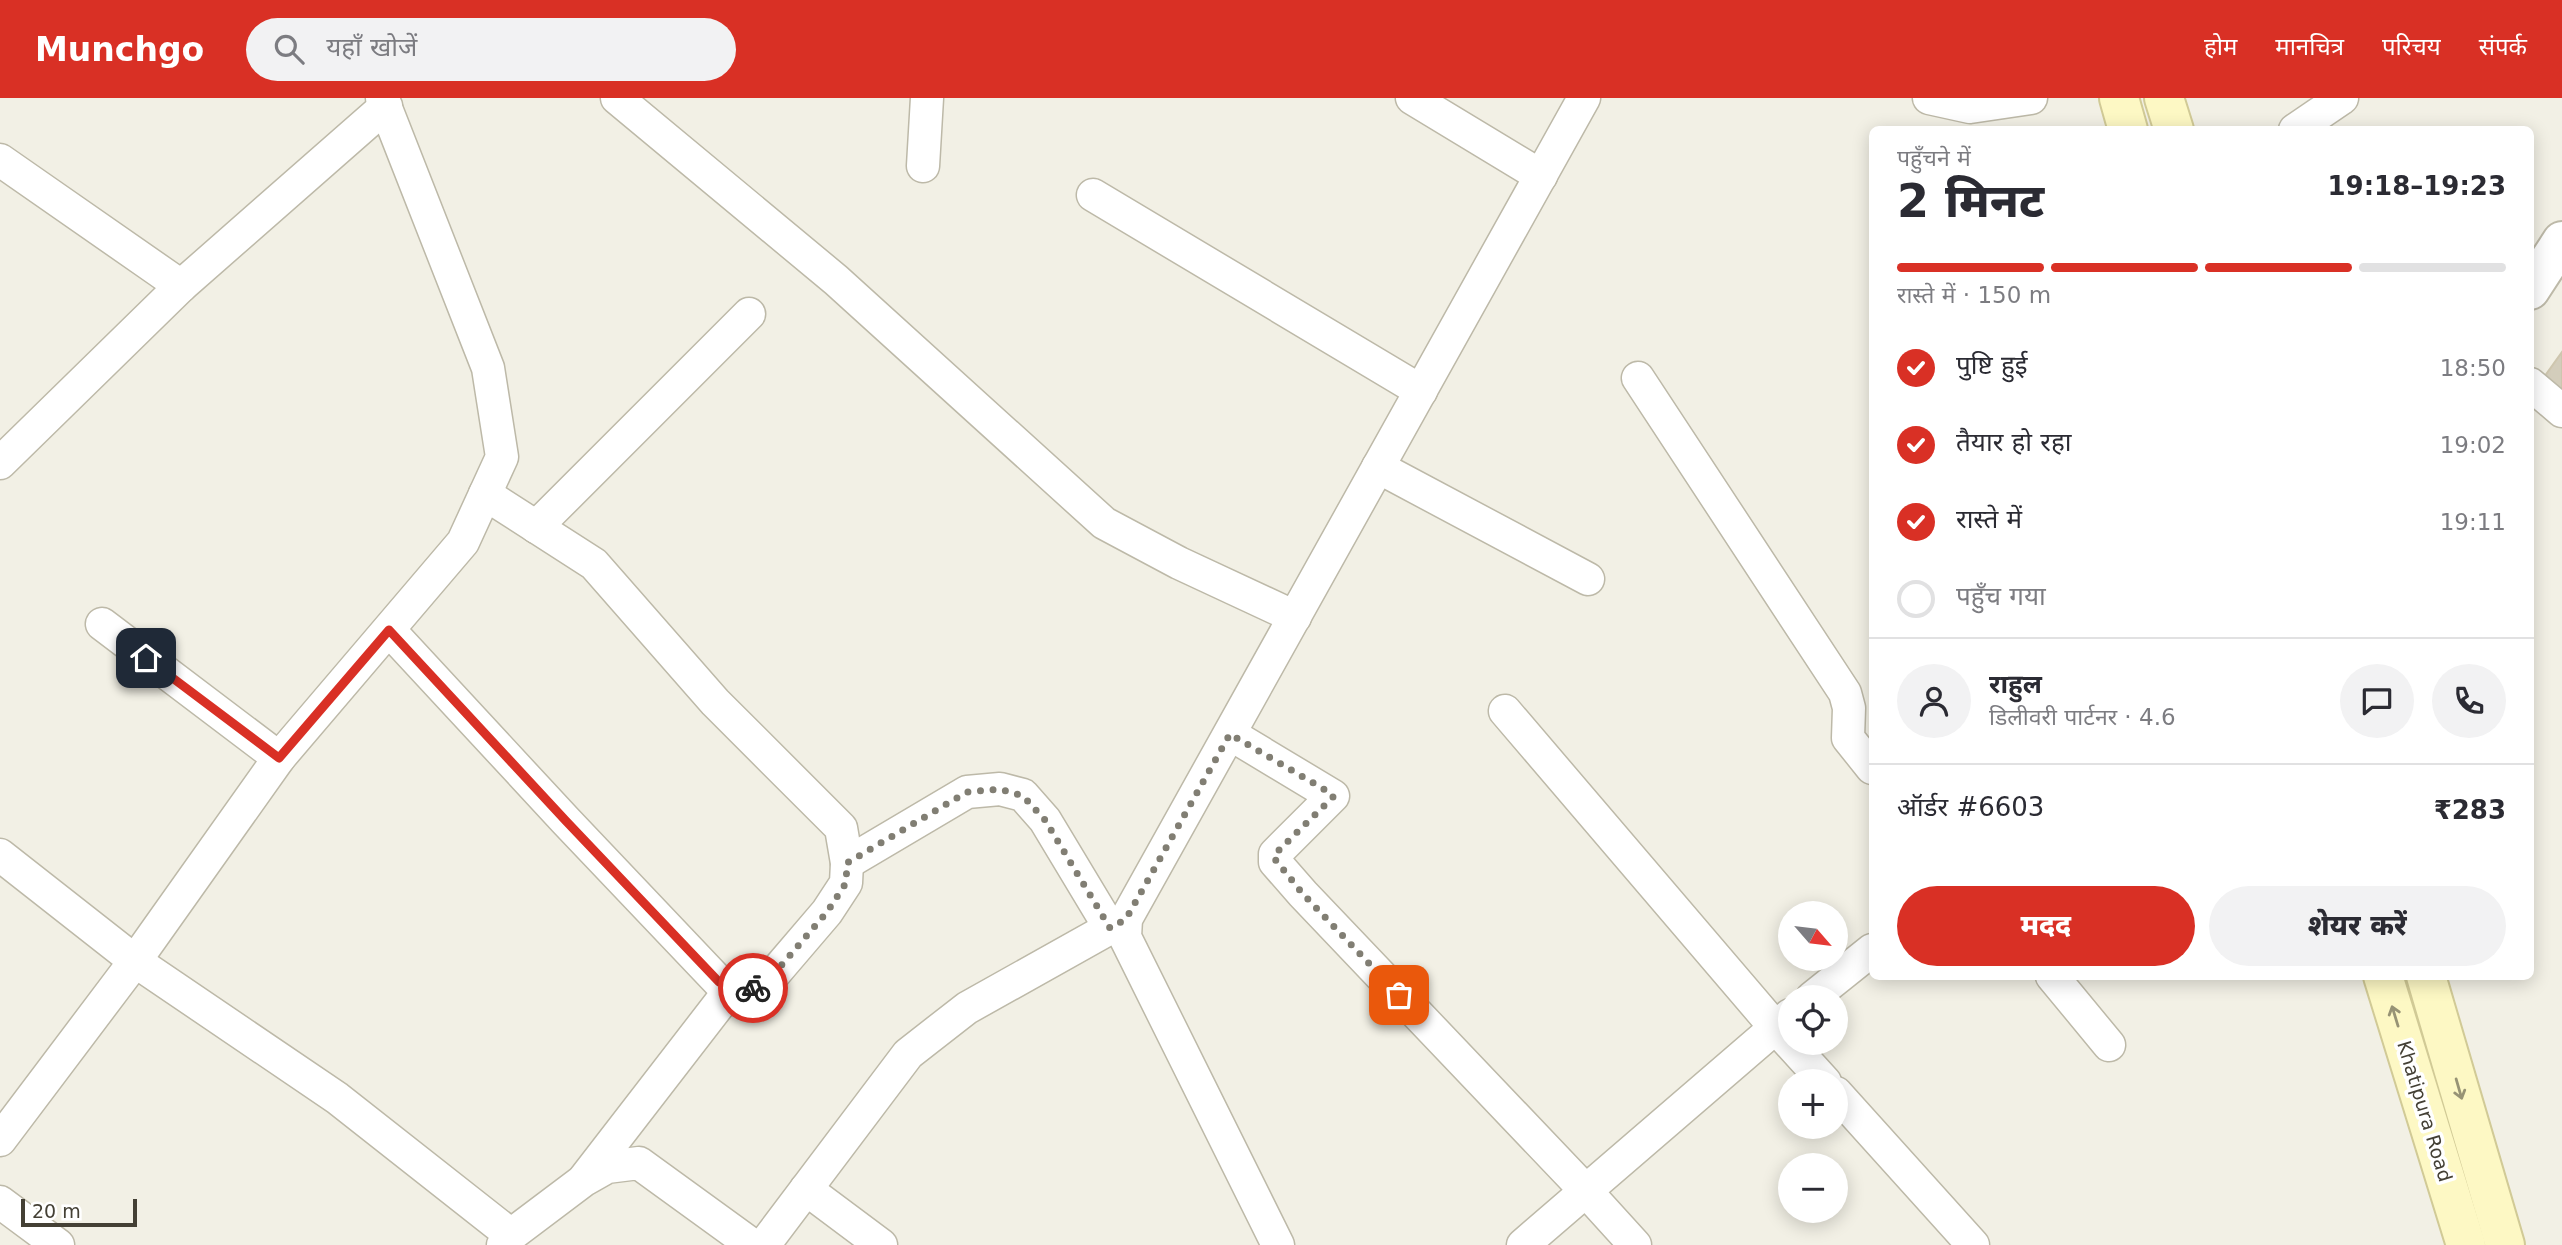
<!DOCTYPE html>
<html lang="hi">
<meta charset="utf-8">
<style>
:root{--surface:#fff;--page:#f2f2f3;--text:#2b2b33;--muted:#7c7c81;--line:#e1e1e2;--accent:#d93025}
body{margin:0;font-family:"DejaVu Sans","Noto Sans Devanagari",sans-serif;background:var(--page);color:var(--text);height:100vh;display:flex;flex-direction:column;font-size:26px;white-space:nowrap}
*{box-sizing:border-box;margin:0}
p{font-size:23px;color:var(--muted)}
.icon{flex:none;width:38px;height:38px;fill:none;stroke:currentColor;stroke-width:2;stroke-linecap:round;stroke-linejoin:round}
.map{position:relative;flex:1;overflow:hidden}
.details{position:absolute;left:1869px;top:28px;width:665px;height:854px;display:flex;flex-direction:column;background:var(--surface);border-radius:10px;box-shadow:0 4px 18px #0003}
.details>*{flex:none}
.needle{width:46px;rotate:118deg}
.controls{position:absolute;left:1778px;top:803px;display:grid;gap:14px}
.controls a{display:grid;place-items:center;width:70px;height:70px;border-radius:50%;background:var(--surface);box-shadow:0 4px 18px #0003;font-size:35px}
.scale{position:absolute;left:21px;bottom:18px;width:116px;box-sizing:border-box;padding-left:7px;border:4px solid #444035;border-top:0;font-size:19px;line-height:24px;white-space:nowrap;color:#444035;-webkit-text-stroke:5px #fff;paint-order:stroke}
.pin{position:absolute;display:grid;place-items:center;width:60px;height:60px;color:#fff;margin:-30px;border-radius:14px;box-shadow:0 4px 10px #0006}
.courier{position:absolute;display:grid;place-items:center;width:70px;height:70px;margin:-35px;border:5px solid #d93025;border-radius:50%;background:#fff;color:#222;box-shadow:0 2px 9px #0007}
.summary em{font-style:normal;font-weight:800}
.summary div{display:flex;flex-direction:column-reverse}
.summary{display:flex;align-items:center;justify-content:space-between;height:119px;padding:0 28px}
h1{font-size:46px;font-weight:800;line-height:52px}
.bar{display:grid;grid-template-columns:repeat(4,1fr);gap:10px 7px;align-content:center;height:84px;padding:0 28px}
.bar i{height:9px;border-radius:5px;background:var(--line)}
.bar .on{background:var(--accent)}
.bar p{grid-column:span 4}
.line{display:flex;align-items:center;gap:18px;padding:0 28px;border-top:2px solid var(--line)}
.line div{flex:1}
.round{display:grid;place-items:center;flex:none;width:74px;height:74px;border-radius:37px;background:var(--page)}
ol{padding:0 28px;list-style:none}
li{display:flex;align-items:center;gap:21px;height:77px}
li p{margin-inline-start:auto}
li .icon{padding:7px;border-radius:50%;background:var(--accent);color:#fff;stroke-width:4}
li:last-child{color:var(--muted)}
li i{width:38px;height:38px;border:4px solid var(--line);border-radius:50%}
.action{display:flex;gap:14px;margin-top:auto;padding:14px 28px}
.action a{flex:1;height:80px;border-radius:42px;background:var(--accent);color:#fff;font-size:28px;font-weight:800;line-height:80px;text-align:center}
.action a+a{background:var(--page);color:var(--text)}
header{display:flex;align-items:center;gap:42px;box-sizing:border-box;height:98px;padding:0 35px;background:var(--accent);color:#fff}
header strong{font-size:33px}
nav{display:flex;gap:38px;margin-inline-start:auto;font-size:24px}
.search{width:490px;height:63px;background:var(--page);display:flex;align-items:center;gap:18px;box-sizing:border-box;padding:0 24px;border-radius:38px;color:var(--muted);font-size:26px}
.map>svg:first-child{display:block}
.building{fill:#d3cdbb;stroke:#cec6ae;stroke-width:2}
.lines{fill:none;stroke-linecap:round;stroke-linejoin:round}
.minor-casing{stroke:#bdb9a8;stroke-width:35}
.tertiary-casing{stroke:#bdb9a8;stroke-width:42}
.secondary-casing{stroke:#d1ca96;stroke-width:42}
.minor{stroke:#fff;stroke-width:32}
.tertiary{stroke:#fff;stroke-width:38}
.secondary{stroke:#fdf8c4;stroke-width:38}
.oneway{stroke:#979375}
.done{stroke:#817e73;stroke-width:7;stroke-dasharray:0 12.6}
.route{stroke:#d93025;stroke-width:9}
.labels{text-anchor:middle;stroke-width:7;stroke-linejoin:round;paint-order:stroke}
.street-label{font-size:19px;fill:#444035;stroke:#fff}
</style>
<header>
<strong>Munchgo</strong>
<div class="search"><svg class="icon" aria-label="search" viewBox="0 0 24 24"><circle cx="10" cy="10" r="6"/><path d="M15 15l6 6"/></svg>यहाँ खोजें</div>
<nav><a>होम</a><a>मानचित्र</a><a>परिचय</a><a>संपर्क</a></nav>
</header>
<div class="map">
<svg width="2562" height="1147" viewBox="0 0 2562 1147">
<rect width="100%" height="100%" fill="#f2f0e5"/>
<!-- building -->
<polygon class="building" points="2562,254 2562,307 2537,289"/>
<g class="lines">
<!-- minor casing -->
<g class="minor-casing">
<g id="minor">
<polyline points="617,0 836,182 1104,425 1179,465 1295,519"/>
<polyline points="1412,0 1541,78"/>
<polyline points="1929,0 1970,9 2031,0"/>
<polyline points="2295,32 2342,0"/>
<polyline points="0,62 181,188"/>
<polyline points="923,68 927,0"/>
<polyline points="1093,97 1421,293"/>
<polyline points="1638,280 1845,595 1849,610 1848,640 1872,670"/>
<polyline points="2530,286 2562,313"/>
<polyline points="0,365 181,188 386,8"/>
<polyline points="1378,369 1588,481"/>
<polyline points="536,429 749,216"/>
<polyline points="102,526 279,660"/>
<polyline points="389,532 566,723 719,884 750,891 768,883 827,814 846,785 847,765 841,730 715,604 594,466 485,396"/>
<polyline points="1505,613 1775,929 1825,984"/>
<polyline points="1230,636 1333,698 1275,756 1275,764 1303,796 1585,1092 1635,1147"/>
<polyline points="0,757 135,863 337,1000 511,1137"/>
<polyline points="847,765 967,694 1000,691 1023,697 1045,722 1110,830"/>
<polyline points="2052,878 2109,947"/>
<polyline points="1812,900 1872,852"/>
<polyline points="1836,995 1973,1147"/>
<polyline points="0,1042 135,863 279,660 463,444 502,359 488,270 382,0"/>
<polyline points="585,1080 734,887"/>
<polyline points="806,1091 881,1147"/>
<polyline points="0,1104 58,1147"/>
<polyline points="503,1147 511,1137 584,1082 607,1069 639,1065 752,1147"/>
<polyline points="764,1147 908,956 967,910 1126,821"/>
<polyline points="1278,1147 1125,839 1126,821 1584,0"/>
<polyline points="1523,1147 1790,917"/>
</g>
</g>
<!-- tertiary casing -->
<g class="tertiary-casing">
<polyline id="tertiary" points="2530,192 2562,143"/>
</g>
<!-- secondary casing -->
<g class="secondary-casing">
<g id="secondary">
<polyline points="2119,0 2128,32"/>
<polyline points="2164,0 2174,32"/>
<polyline points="2383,878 2466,1147"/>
<polyline points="2426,878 2505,1147"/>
</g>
</g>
<!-- minor -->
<use href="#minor" class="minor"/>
<!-- tertiary -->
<use href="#tertiary" class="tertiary"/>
<!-- secondary -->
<use href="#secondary" class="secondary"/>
</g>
<!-- one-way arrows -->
<defs><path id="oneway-shaft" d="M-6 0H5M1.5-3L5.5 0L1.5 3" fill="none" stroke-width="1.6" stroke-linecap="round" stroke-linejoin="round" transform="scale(1.75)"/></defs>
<g class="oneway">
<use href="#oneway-shaft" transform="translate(2395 918) rotate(-107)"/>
<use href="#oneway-shaft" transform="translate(2459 991) rotate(74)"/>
</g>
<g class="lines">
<!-- done -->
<polyline class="done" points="753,890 768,883 827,814 846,785 847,765 967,694 1000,691 1023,698 1045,722 1110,830 1126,821 1230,636 1332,696 1333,699 1275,756 1274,760 1303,796 1399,897"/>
<!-- route -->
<polyline class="route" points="146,560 279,660 389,532 566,723 719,884 750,891 753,890"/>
</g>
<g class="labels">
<!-- street labels -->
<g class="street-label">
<text transform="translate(2425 1013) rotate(73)" y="7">Khatipura Road</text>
</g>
</g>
</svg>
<div class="controls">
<a><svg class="needle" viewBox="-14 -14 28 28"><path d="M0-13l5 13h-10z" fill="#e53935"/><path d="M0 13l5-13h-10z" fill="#7c7c81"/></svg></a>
<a><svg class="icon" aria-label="locate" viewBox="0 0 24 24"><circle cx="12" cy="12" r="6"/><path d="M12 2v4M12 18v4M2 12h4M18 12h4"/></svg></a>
<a>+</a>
<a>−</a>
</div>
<div class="scale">20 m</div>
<div class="pin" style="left:1399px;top:897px;background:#ea580c"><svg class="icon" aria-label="bag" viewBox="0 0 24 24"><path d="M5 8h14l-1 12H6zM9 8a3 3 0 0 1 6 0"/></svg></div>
<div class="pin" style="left:146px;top:560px;background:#1f2937"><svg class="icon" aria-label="home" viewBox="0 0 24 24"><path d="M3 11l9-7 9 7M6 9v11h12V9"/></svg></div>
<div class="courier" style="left:753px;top:890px"><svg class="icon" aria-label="bike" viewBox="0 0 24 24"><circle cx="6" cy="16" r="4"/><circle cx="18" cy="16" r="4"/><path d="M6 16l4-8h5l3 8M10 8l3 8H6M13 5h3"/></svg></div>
<section class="details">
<div class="summary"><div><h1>2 मिनट</h1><p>पहुँचने में</p></div><em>19:18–19:23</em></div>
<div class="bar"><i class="on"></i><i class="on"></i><i class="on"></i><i></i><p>रास्ते में · 150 m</p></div>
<ol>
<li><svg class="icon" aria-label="check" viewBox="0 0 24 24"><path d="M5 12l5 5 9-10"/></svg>पुष्टि हुई<p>18:50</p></li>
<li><svg class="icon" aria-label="check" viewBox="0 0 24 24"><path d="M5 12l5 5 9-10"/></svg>तैयार हो रहा<p>19:02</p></li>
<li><svg class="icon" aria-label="check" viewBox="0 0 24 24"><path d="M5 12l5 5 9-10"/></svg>रास्ते में<p>19:11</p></li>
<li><i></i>पहुँच गया</li>
</ol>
<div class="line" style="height:126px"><a class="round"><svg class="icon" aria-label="person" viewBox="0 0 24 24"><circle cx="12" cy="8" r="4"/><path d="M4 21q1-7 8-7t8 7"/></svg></a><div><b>राहुल</b><p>डिलीवरी पार्टनर · 4.6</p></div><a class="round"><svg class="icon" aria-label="chat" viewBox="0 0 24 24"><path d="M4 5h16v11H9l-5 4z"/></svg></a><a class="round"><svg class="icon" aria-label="phone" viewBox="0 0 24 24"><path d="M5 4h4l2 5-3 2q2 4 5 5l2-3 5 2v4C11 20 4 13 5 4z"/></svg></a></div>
<div class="line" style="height:91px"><div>ऑर्डर #6603</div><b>₹283</b></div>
<div class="action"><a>मदद</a><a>शेयर करें</a></div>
</section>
</div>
